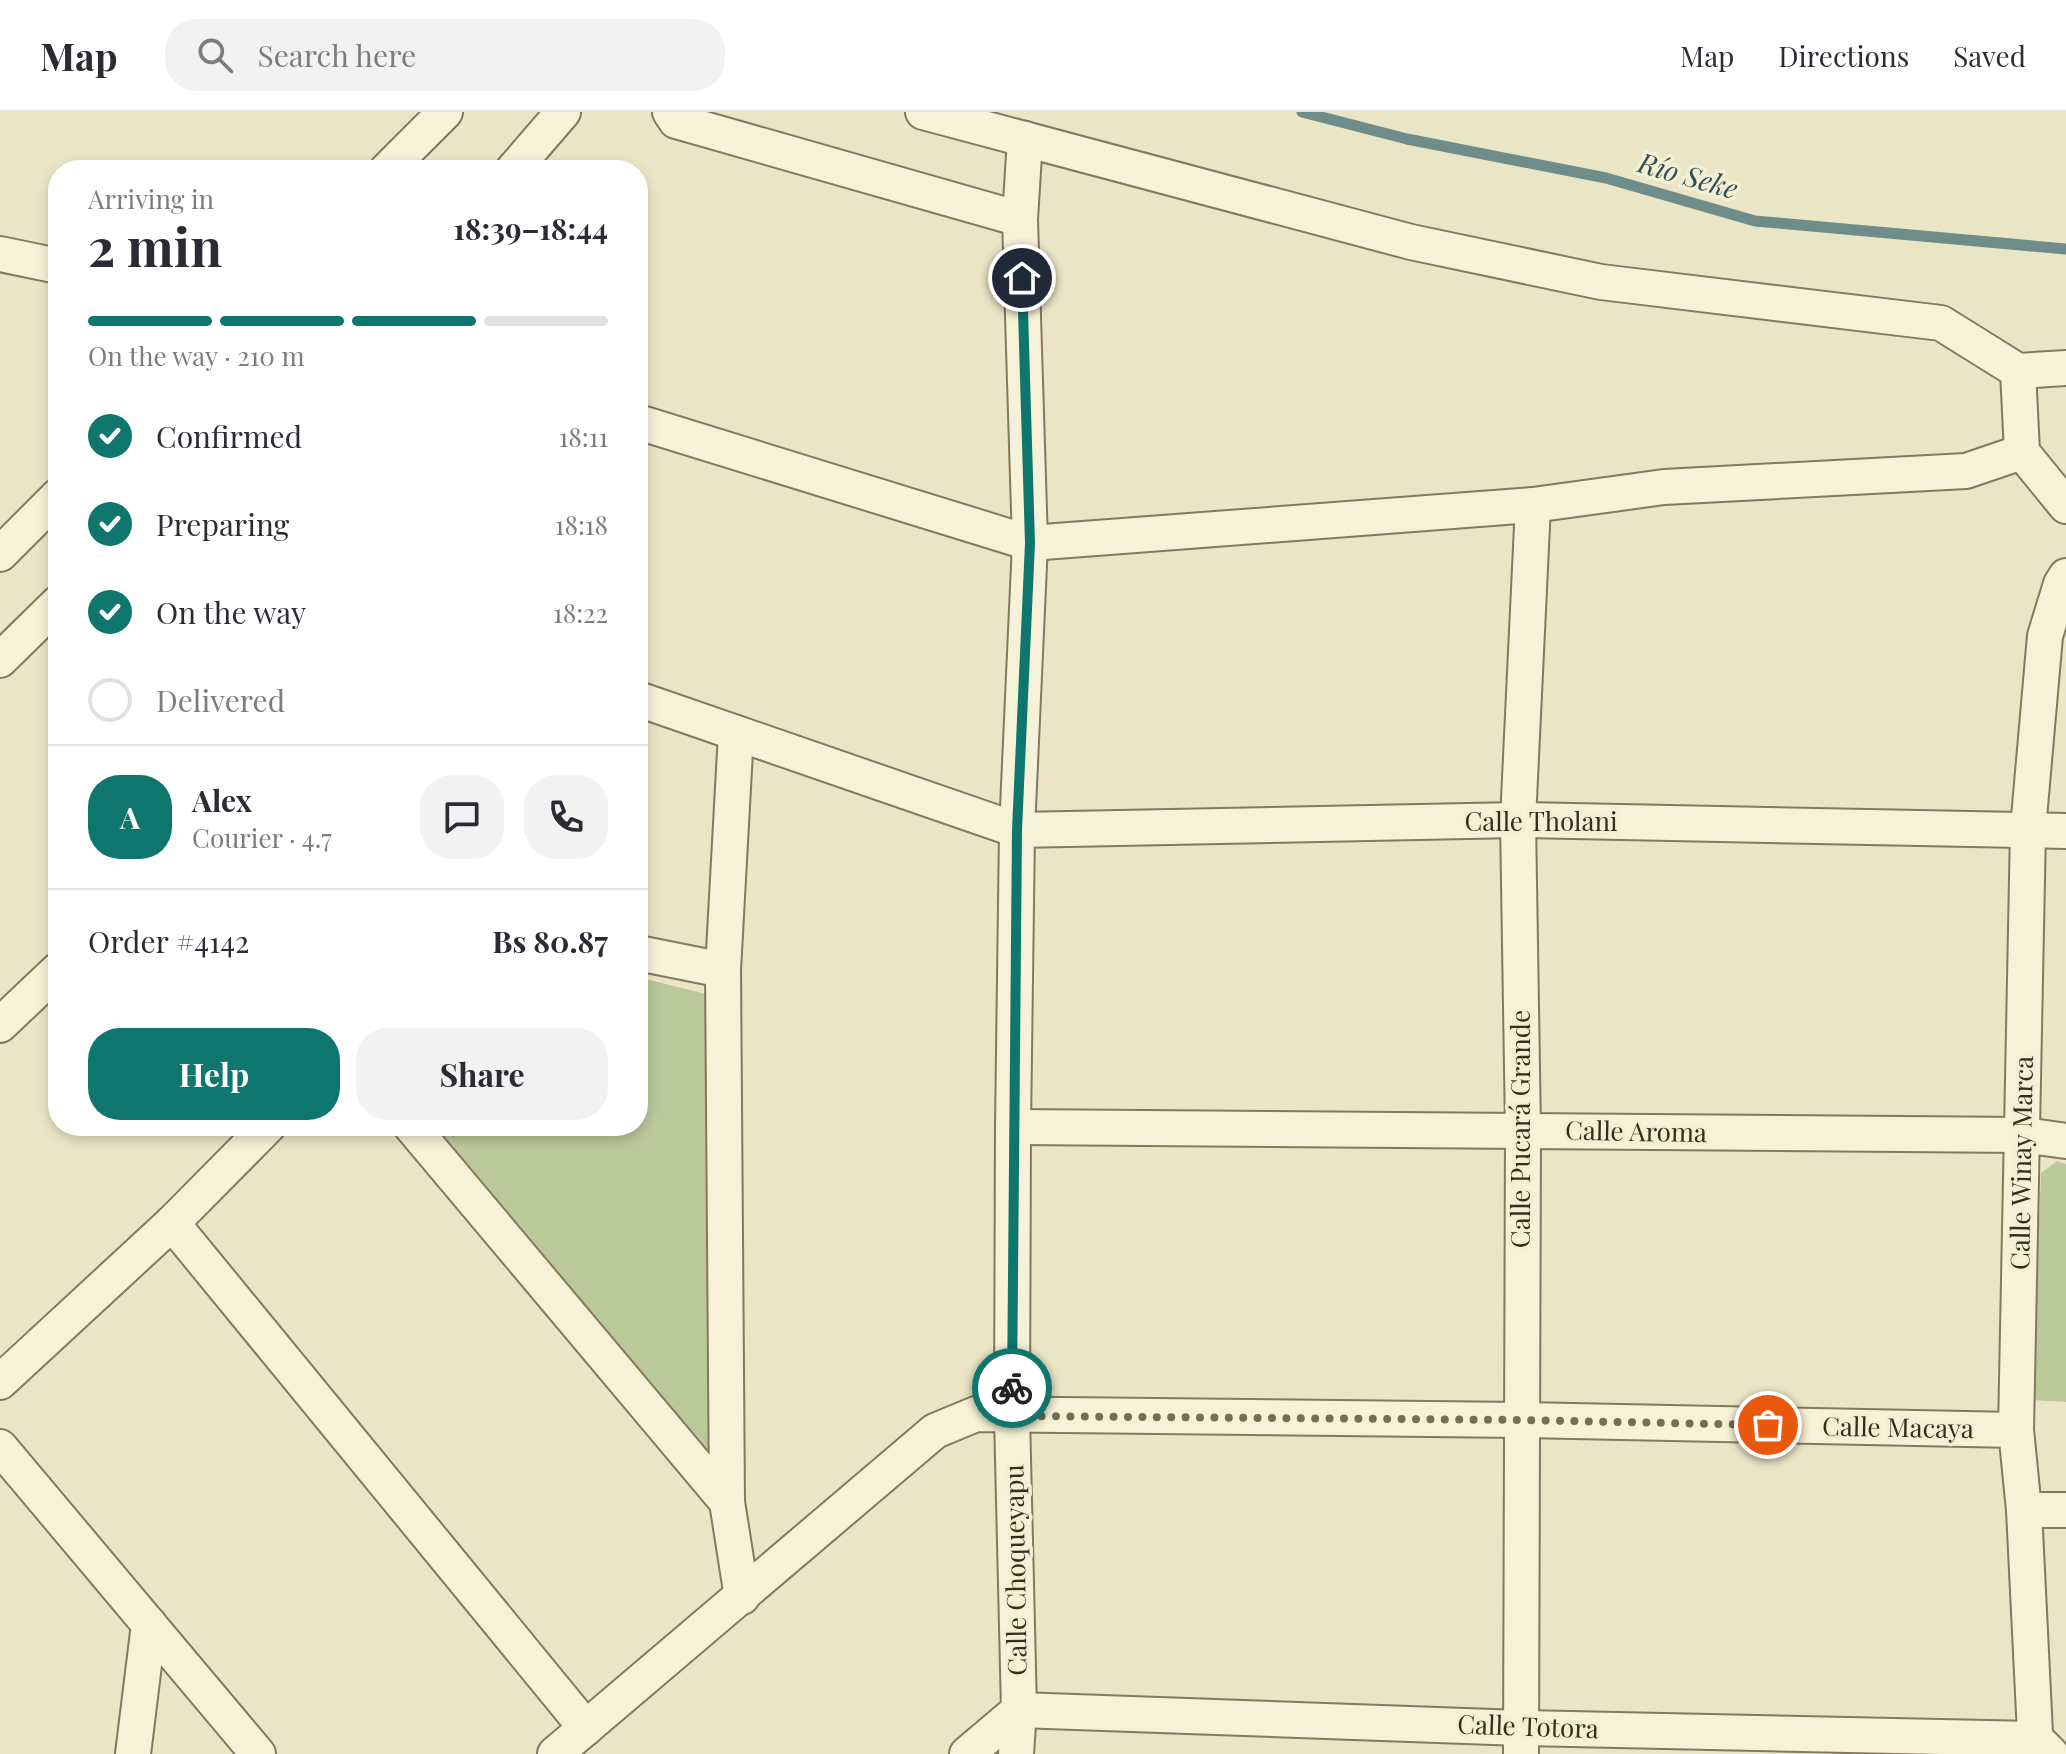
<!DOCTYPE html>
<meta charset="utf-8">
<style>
:root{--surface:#fff;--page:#f2f2f3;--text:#2b2b33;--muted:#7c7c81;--line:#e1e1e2;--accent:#0f766e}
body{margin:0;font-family:"Playfair Display",serif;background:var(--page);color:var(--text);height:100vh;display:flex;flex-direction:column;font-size:30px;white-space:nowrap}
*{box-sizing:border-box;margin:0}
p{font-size:26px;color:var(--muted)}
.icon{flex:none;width:44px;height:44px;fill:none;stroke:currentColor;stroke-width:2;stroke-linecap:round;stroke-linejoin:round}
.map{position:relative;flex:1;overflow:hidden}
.details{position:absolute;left:48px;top:48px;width:600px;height:976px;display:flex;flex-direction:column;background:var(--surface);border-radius:32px;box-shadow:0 4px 12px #0003}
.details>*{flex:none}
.pin{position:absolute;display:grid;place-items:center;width:68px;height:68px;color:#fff;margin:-34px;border:4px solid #fff;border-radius:50%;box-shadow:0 2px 8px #0007}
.courier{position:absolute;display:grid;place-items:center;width:80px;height:80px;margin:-40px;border:6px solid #0f766e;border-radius:50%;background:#fff;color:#222;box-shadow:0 2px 10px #0007}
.summary em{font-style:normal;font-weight:700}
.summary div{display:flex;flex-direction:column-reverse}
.summary{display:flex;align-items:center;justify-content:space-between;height:136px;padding:0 40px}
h1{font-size:52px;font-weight:700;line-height:60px}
.bar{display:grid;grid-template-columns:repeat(4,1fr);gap:12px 8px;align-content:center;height:96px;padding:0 40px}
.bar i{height:10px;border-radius:6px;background:var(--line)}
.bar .on{background:var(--accent)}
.bar p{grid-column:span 4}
.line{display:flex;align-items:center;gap:20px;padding:0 40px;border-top:2px solid var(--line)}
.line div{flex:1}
.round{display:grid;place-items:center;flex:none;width:84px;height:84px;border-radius:32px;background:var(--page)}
ol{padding:0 40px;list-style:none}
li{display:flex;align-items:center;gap:24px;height:88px}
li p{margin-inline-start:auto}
li .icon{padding:8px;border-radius:50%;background:var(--accent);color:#fff;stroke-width:4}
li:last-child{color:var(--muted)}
li i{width:44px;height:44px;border:4px solid var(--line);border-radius:50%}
.button{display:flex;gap:16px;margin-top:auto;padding:16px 40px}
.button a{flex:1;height:92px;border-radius:32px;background:var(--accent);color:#fff;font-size:32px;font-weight:700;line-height:92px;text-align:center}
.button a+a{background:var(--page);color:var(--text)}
header{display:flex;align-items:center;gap:48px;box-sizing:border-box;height:112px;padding:0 40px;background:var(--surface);border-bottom:2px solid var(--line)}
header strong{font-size:38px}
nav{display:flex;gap:44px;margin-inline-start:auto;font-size:28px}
.search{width:560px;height:72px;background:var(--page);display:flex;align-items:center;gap:20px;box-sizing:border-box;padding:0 28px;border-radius:32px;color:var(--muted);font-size:30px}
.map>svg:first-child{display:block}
.green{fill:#bbc89a}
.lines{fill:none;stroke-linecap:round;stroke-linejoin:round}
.stream{stroke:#6e8c89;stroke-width:11}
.minor-casing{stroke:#84785d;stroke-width:38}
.minor{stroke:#f6f2d8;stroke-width:34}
.wall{fill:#aa906c}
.shaded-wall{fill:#8b7658}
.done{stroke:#746e59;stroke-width:8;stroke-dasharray:0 14.4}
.route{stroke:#0f766e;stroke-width:10}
.labels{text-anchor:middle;stroke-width:7;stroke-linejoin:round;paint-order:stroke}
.street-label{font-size:26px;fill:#352e1f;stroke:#f3efd4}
.water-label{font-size:28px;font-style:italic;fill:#305054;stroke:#f3efd4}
</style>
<header>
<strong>Map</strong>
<div class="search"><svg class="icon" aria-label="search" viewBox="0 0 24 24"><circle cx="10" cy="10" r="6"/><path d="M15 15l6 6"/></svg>Search here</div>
<nav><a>Map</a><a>Directions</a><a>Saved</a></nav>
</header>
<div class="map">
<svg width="2066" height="1642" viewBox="0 0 2066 1642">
<rect width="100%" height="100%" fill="#eae6c5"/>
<!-- green -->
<g class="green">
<polygon points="638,865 710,883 708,1341 429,1014 638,1014"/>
<polygon points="2057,1049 2066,1052 2066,1290 2032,1288 2041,1061"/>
</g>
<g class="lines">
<!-- stream -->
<polyline class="stream" points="1302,0 1407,27 1606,66 1755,109 2066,137"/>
<!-- minor casing -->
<g class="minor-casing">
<g id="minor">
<polyline points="670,0 676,9 1020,107"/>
<polyline points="923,0 1411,130 1601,170 1941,211 2018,259 2066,256"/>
<polyline points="387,58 445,0"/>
<polyline points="513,58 563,0"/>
<polyline points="0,142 58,154"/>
<polyline points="2018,259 2022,340 2066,394"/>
<polyline points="638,310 1030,431 1533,393 1664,375 1966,359 2022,340"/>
<polyline points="0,442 58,384"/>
<polyline points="0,548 58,491"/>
<polyline points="638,587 1017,718 1518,708 2066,719"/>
<polyline points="736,621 723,858 727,1390 742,1485"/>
<polyline points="638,841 723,858"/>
<polyline points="0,913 58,858"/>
<polyline points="411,1014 727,1390"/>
<polyline points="1013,1015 2023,1023 2066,1029"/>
<polyline points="172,1111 586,1616"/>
<polyline points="0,1270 172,1111 268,1014"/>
<polyline points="0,1335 258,1642"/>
<polyline points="2024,1398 2066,1398"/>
<polyline points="133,1642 149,1512"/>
<polyline points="555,1642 935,1319 976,1302 1520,1308 2016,1318"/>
<polyline points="967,1642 1019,1598 1521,1616 2036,1627 2051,1642"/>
<polyline points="1016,1642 1019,1598 1012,1304 1013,1015 1017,718 1030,431 1020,107 1025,27"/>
<polyline points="1521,1642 1523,1018 1518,708 1533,393"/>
<polyline points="2036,1642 2024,1398 2016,1318 2028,717 2045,524 2061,472 2066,464"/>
</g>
</g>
<!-- minor -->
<use href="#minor" class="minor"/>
</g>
<!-- wall -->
<polygon class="wall" points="444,1014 465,1014 453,1025"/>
<!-- shaded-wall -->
<polygon class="shaded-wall" points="449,1014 465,1014 453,1025"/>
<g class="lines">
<!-- done -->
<polyline class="done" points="1012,1276 1012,1304 1520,1308 1768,1313"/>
<!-- route -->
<polyline class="route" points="1012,1276 1017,718 1030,431 1022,166"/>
</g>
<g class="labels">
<!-- street labels -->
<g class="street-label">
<text x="1541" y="719">Calle Tholani</text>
<text transform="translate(1521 1017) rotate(-90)" y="9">Calle Pucará Grande</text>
<text transform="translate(1636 1020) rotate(1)" y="9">Calle Aroma</text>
<text transform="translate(2022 1051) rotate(-89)" y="9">Calle Winay Marca</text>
<text transform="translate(1898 1316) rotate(1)" y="9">Calle Macaya</text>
<text transform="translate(1016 1458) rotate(-91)" y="9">Calle Choqueyapu</text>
<text transform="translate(1528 1615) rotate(2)" y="9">Calle Totora</text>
</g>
<!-- water labels -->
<g class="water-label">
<text transform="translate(1688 64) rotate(16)" y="10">Río Seke</text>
</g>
</g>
</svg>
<div class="pin" style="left:1768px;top:1313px;background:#ea580c"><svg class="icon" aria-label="bag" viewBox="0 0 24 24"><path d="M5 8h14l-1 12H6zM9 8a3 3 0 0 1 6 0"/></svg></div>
<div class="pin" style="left:1022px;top:166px;background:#1f2937"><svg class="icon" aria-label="home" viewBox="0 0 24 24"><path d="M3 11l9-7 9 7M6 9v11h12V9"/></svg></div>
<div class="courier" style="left:1012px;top:1276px"><svg class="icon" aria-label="bike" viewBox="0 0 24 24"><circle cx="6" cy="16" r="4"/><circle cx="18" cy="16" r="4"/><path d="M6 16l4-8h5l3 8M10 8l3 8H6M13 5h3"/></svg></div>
<section class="details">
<div class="summary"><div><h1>2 min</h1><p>Arriving in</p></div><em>18:39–18:44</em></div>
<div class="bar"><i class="on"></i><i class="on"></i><i class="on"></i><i></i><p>On the way · 210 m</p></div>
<ol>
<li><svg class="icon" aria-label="check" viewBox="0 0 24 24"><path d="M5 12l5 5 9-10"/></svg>Confirmed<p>18:11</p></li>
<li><svg class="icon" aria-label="check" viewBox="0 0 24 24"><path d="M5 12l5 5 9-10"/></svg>Preparing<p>18:18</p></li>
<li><svg class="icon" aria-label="check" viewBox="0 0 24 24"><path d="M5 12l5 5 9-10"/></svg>On the way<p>18:22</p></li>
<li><i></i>Delivered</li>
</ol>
<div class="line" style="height:144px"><b class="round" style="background:var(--accent);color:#fff">A</b><div><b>Alex</b><p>Courier · 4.7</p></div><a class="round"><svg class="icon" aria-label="chat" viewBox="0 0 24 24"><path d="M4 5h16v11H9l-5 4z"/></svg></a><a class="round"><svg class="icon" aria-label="phone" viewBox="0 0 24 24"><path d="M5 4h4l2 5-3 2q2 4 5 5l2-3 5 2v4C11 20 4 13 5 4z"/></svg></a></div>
<div class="line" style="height:104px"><div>Order #4142</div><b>Bs 80.87</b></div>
<div class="button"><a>Help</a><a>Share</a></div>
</section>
</div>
